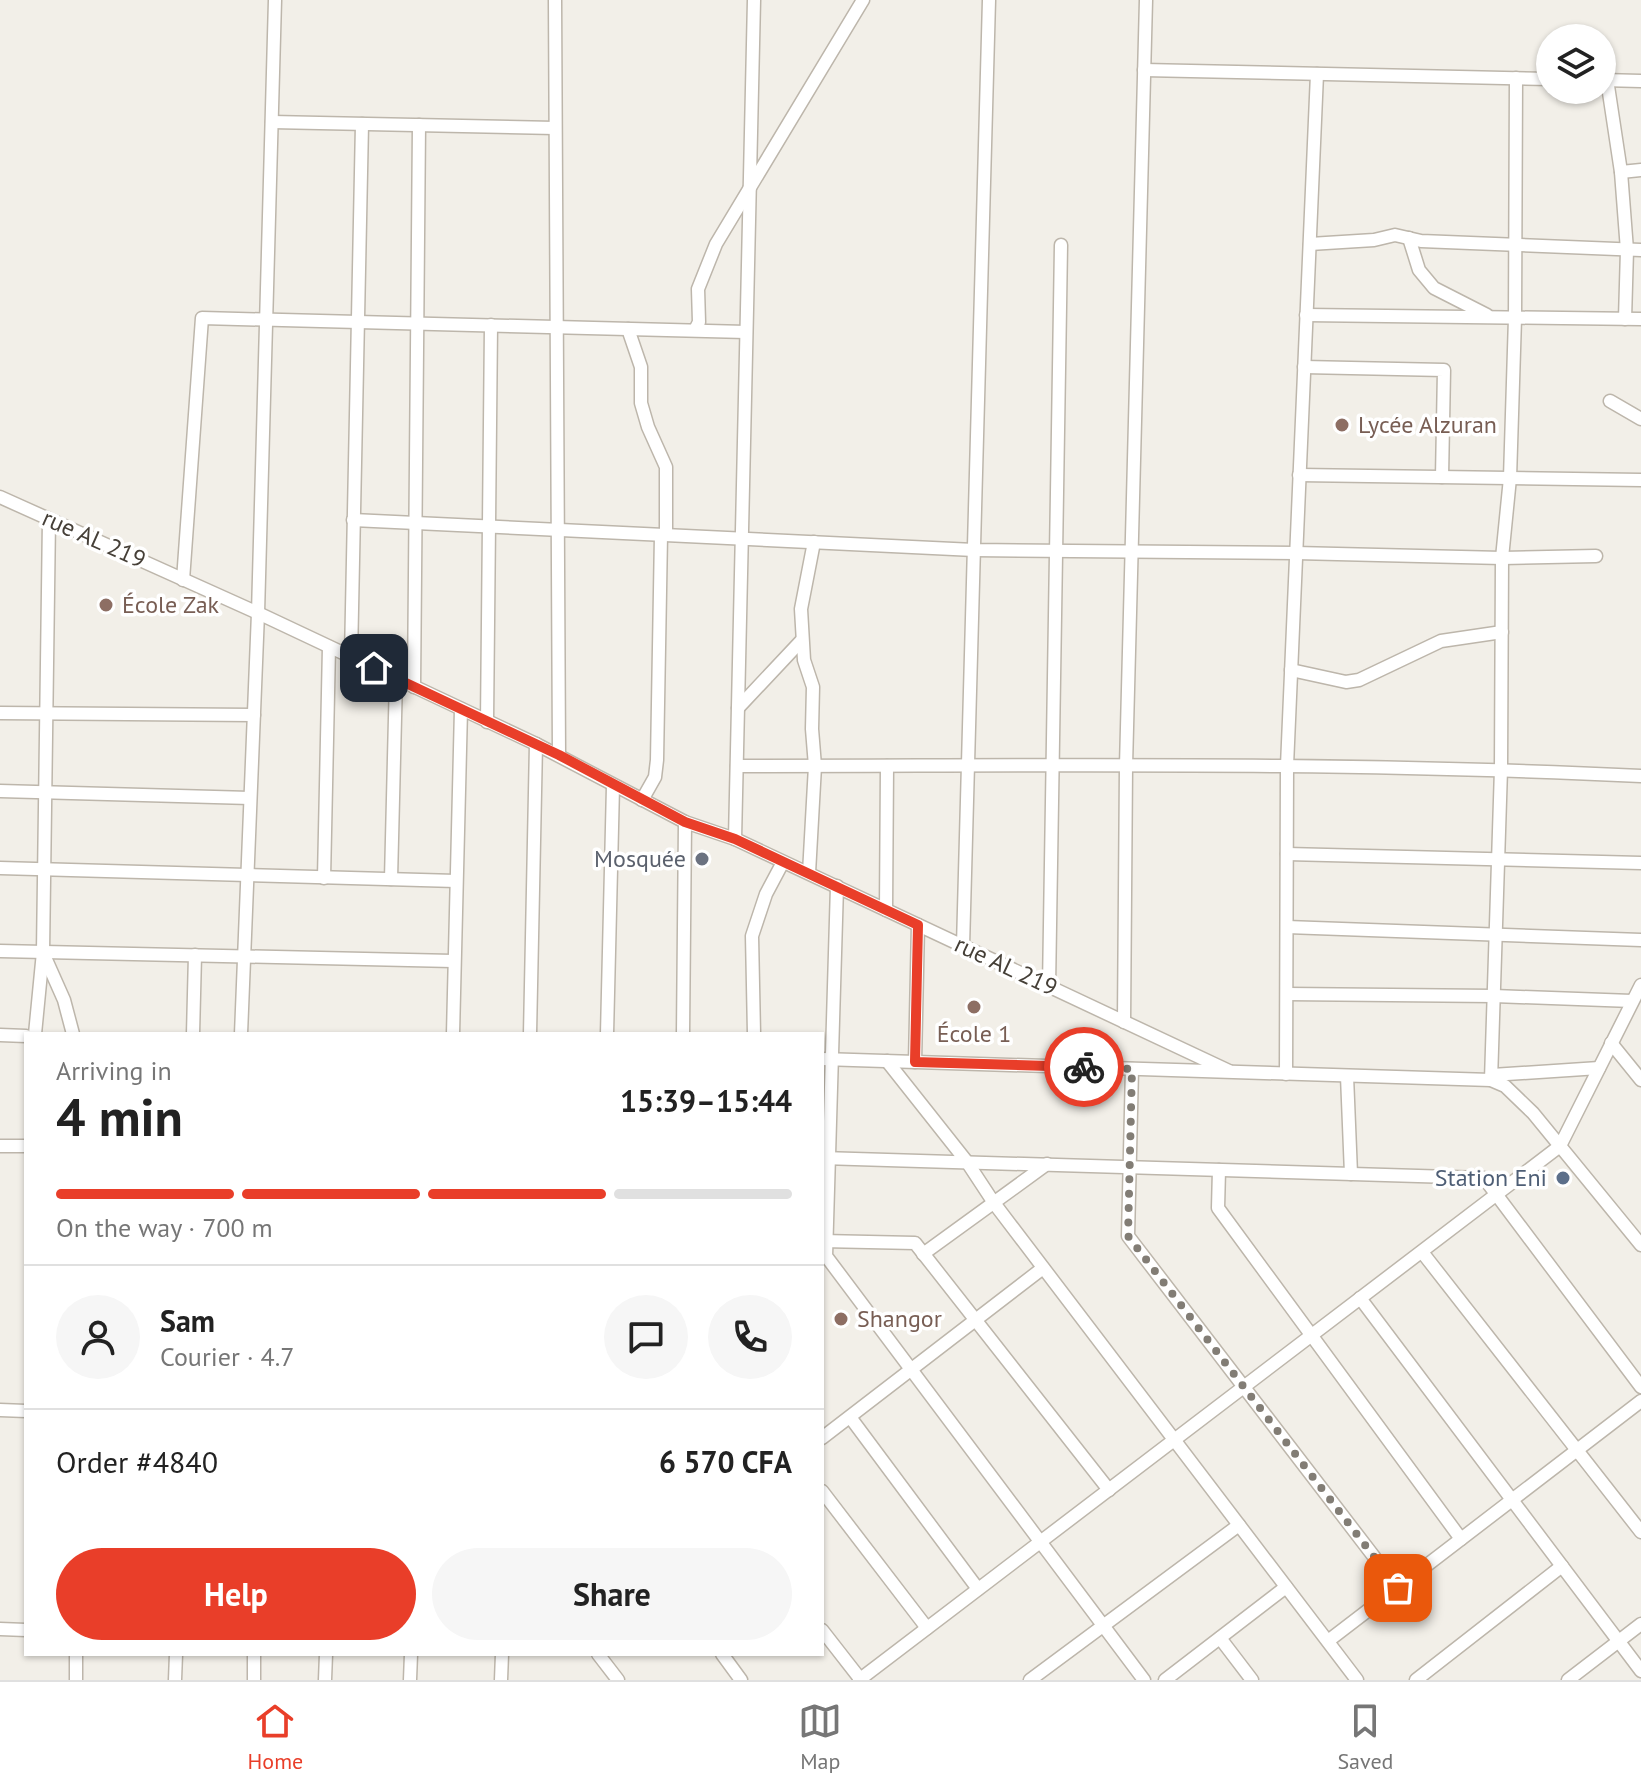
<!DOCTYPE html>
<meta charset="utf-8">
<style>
:root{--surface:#fff;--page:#f6f6f6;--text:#222;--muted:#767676;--line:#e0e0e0;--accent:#e93e29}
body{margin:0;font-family:"PT Sans",sans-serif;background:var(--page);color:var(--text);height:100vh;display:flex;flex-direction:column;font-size:30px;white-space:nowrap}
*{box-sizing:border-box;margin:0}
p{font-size:26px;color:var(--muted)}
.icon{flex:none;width:44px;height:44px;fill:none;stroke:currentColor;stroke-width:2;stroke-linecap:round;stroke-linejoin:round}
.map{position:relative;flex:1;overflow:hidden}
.side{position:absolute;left:24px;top:1032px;width:800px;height:624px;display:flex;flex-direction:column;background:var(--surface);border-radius:0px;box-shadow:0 2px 6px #0004}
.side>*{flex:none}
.controls{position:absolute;left:1536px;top:24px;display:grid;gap:16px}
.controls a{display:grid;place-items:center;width:80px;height:80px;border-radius:50%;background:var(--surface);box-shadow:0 2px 6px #0004;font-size:40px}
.pin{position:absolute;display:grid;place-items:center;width:68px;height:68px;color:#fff;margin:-34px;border-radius:16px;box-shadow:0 4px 12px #0006}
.courier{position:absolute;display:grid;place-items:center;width:80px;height:80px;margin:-40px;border:6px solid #e93e29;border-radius:50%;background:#fff;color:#222;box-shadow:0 2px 10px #0007}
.headline em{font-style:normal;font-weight:600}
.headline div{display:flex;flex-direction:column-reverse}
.headline{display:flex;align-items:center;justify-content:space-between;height:136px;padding:0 32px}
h1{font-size:52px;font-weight:600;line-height:60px}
.bar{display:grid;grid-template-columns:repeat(4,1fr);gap:12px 8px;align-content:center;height:96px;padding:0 32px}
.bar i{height:10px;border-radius:6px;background:var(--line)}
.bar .current{background:var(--accent)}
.bar p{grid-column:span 4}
.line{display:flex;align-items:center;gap:20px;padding:0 32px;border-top:2px solid var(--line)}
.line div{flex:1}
.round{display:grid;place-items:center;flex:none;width:84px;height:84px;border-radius:42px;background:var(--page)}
.button{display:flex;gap:16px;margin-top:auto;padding:16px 32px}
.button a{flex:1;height:92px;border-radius:48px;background:var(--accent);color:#fff;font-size:32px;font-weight:600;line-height:92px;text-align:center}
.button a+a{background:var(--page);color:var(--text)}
.dock{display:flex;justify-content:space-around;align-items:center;height:112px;border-top:2px solid var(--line);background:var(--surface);font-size:22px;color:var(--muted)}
.dock a{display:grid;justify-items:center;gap:4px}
.dock .current{color:var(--accent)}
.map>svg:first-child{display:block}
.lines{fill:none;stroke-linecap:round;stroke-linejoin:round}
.minor-casing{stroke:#bdb6ab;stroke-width:15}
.minor{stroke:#fff;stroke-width:12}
.done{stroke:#827d75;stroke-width:8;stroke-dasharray:0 14.4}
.route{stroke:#e93e29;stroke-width:10}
.education-dot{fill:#8d6e63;stroke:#fff;stroke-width:3}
.worship-dot{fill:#6b7280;stroke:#fff;stroke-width:3}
.service-dot{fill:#5c6f8a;stroke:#fff;stroke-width:3}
.labels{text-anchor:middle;stroke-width:7;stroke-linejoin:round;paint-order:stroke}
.education-label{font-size:24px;fill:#785e54;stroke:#fff;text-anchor:start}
.street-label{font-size:24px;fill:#453f37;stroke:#fff}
.worship-label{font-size:24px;fill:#5b616d;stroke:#fff;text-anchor:end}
.service-label{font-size:24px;fill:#4e5e75;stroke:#fff;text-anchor:end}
</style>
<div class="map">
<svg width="1641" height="1680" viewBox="0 0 1641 1680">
<rect width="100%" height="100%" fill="#f2efe8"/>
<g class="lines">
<!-- minor casing -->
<g class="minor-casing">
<g id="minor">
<polyline points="555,0 559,755"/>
<polyline points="1144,70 1550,79"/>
<polyline points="1602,80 1641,81"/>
<polyline points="1608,86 1621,172 1627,250 1625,319"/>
<polyline points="272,122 555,128"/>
<polyline points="1621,172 1641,170"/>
<polyline points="1409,238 1419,270 1434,288 1487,315"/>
<polyline points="1310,244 1374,240 1395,235 1421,241 1641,250"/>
<polyline points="1306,315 1641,319"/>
<polyline points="628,329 641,367 641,403 648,427 666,467 666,535"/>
<polyline points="695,330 699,322 698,289 716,244 863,0"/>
<polyline points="1304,367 1444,370 1442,477"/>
<polyline points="1610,401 1641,419"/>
<polyline points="1299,475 1641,480"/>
<polyline points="0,497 258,613 536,744 685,822 735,839 1229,1071"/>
<polyline points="353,520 974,550 1296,553 1502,558 1596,556"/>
<polyline points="183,580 202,318 746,332"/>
<polyline points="351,657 362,124"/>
<polyline points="1291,670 1346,682 1359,680 1441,641 1502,632"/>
<polyline points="414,687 419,125"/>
<polyline points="738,708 801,641"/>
<polyline points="0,713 254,715"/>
<polyline points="487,722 491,325"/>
<path d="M737 766C1038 766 1340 761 1641 776"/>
<polyline points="0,791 250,798"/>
<polyline points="642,800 655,777 657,760 661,535"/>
<polyline points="735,839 754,0"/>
<polyline points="1287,854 1641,863"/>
<polyline points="0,868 456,881"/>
<polyline points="809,873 815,766 812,729 813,687 804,660 801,609 814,542"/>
<polyline points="324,878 329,647"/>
<polyline points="391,879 396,678"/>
<polyline points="837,886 826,1256 1144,1680"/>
<polyline points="886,910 887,766"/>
<polyline points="1287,927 1641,940"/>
<polyline points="963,946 989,0"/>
<polyline points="0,951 453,961"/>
<polyline points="44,955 64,1000 73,1034"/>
<polyline points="1049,987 1061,245"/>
<polyline points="1287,994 1494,996 1632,1001"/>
<polyline points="1124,1022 1126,766 1146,0"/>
<polyline points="35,1034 43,952 49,519"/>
<polyline points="193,1034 195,955"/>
<polyline points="241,1034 258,613 275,0"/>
<polyline points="453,1034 461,709"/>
<polyline points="530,1034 536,744"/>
<polyline points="607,1034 613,786"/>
<polyline points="683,1034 685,822"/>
<polyline points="754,1034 752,936 766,894 783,862"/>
<polyline points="0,1035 26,1036"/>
<polyline points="1611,1043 1641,1080"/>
<polyline points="822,1059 1491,1080 1505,1086 1533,1113 1641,1245"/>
<polyline points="887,1061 967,1162 994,1203 1357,1680"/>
<polyline points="915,1062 918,925"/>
<polyline points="1132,1069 1128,1236 1398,1588"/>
<polyline points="1286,1074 1287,766 1317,74"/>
<polyline points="1492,1075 1599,1068"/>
<polyline points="1347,1076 1351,1174"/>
<polyline points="1491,1080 1501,769 1502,558 1510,478 1515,318 1516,78"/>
<polyline points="0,1146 26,1146"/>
<polyline points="822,1158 1484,1178 1641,1387"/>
<polyline points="1219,1170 1218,1208 1461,1539"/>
<polyline points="822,1241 915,1243 1109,1490"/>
<polyline points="1422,1252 1641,1532"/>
<polyline points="923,1254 1047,1164"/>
<polyline points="1360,1298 1641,1671"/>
<polyline points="0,1410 26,1411"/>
<polyline points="850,1417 978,1589"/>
<polyline points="822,1438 1043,1268"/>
<polyline points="822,1491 927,1628"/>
<polyline points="0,1629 26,1630"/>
<polyline points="822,1630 861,1680"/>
<polyline points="1220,1638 1252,1680"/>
<polyline points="1328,1641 1641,1401"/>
<polyline points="598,1654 618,1680"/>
<polyline points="722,1654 741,1680"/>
<polyline points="76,1680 76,1654"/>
<polyline points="175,1680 176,1654"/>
<polyline points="254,1680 254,1654"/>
<polyline points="325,1680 326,1654"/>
<polyline points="410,1680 411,1654"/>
<polyline points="501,1680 502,1654"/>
<polyline points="859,1680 1560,1146 1641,985"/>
<polyline points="1030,1680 1239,1525"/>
<polyline points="1165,1680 1286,1587"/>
<polyline points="1416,1680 1562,1566"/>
<polyline points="1568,1680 1641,1624"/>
</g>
</g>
<!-- minor -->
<use href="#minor" class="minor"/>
</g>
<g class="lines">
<!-- done -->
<polyline class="done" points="1084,1067 1132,1069 1128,1236 1398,1588"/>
<!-- route -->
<polyline class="route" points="374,668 559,755 685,822 735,839 918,925 915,1062 1084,1067"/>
</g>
<!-- markers -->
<g class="education-dot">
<circle cx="1342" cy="425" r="8"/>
<circle cx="106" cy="605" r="8"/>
<circle cx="974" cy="1007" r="8"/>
<circle cx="841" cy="1319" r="8"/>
</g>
<circle class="worship-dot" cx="702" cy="859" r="8"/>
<circle class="service-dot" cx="1563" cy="1178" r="8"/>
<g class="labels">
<!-- education labels -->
<g class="education-label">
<text x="1358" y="433">Lycée Alzuran</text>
<text x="122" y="613">École Zak</text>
<text x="974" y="1042" text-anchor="middle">École 1</text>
<text x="857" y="1327">Shangor</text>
</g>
<!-- street labels -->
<g class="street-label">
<text transform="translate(94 539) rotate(24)" y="8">rue AL 219</text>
<text transform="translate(1006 966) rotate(25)" y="8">rue AL 219</text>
</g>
<!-- worship labels -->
<g class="worship-label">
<text x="686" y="867">Mosquée</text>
</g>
<!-- service labels -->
<g class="service-label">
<text x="1547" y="1186">Station Eni</text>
</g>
</g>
</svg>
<div class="controls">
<a><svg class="icon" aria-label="layers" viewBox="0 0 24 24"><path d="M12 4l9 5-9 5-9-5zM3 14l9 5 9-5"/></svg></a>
</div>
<div class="pin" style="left:1398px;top:1588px;background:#ea580c"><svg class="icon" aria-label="bag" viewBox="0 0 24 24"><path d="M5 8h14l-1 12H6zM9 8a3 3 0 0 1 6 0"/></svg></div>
<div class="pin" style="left:374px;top:668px;background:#1f2937"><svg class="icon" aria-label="home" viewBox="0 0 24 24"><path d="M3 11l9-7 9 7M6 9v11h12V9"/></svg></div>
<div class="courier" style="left:1084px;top:1067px"><svg class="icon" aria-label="bike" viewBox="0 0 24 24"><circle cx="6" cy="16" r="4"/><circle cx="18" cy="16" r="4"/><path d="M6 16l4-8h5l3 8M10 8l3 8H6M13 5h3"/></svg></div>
<section class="side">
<div class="headline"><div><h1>4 min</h1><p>Arriving in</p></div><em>15:39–15:44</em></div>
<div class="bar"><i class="current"></i><i class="current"></i><i class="current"></i><i></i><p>On the way · 700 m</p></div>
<div class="line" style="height:144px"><a class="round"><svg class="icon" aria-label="person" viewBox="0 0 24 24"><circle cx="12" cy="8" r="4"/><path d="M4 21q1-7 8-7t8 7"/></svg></a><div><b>Sam</b><p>Courier · 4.7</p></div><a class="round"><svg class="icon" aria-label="chat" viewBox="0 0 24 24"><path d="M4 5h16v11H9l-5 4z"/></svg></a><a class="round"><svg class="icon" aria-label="phone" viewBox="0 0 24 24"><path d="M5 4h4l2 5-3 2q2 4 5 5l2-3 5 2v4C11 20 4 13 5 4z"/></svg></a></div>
<div class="line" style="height:104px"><div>Order #4840</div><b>6 570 CFA</b></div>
<div class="button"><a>Help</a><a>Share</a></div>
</section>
</div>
<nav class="dock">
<a class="current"><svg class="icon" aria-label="home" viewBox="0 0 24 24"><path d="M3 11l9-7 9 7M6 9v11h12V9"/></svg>Home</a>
<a><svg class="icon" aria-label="map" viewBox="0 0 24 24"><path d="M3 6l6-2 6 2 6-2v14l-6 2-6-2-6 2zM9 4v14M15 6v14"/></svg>Map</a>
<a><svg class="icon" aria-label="saved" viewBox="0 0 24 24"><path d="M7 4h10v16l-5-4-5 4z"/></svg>Saved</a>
</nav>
